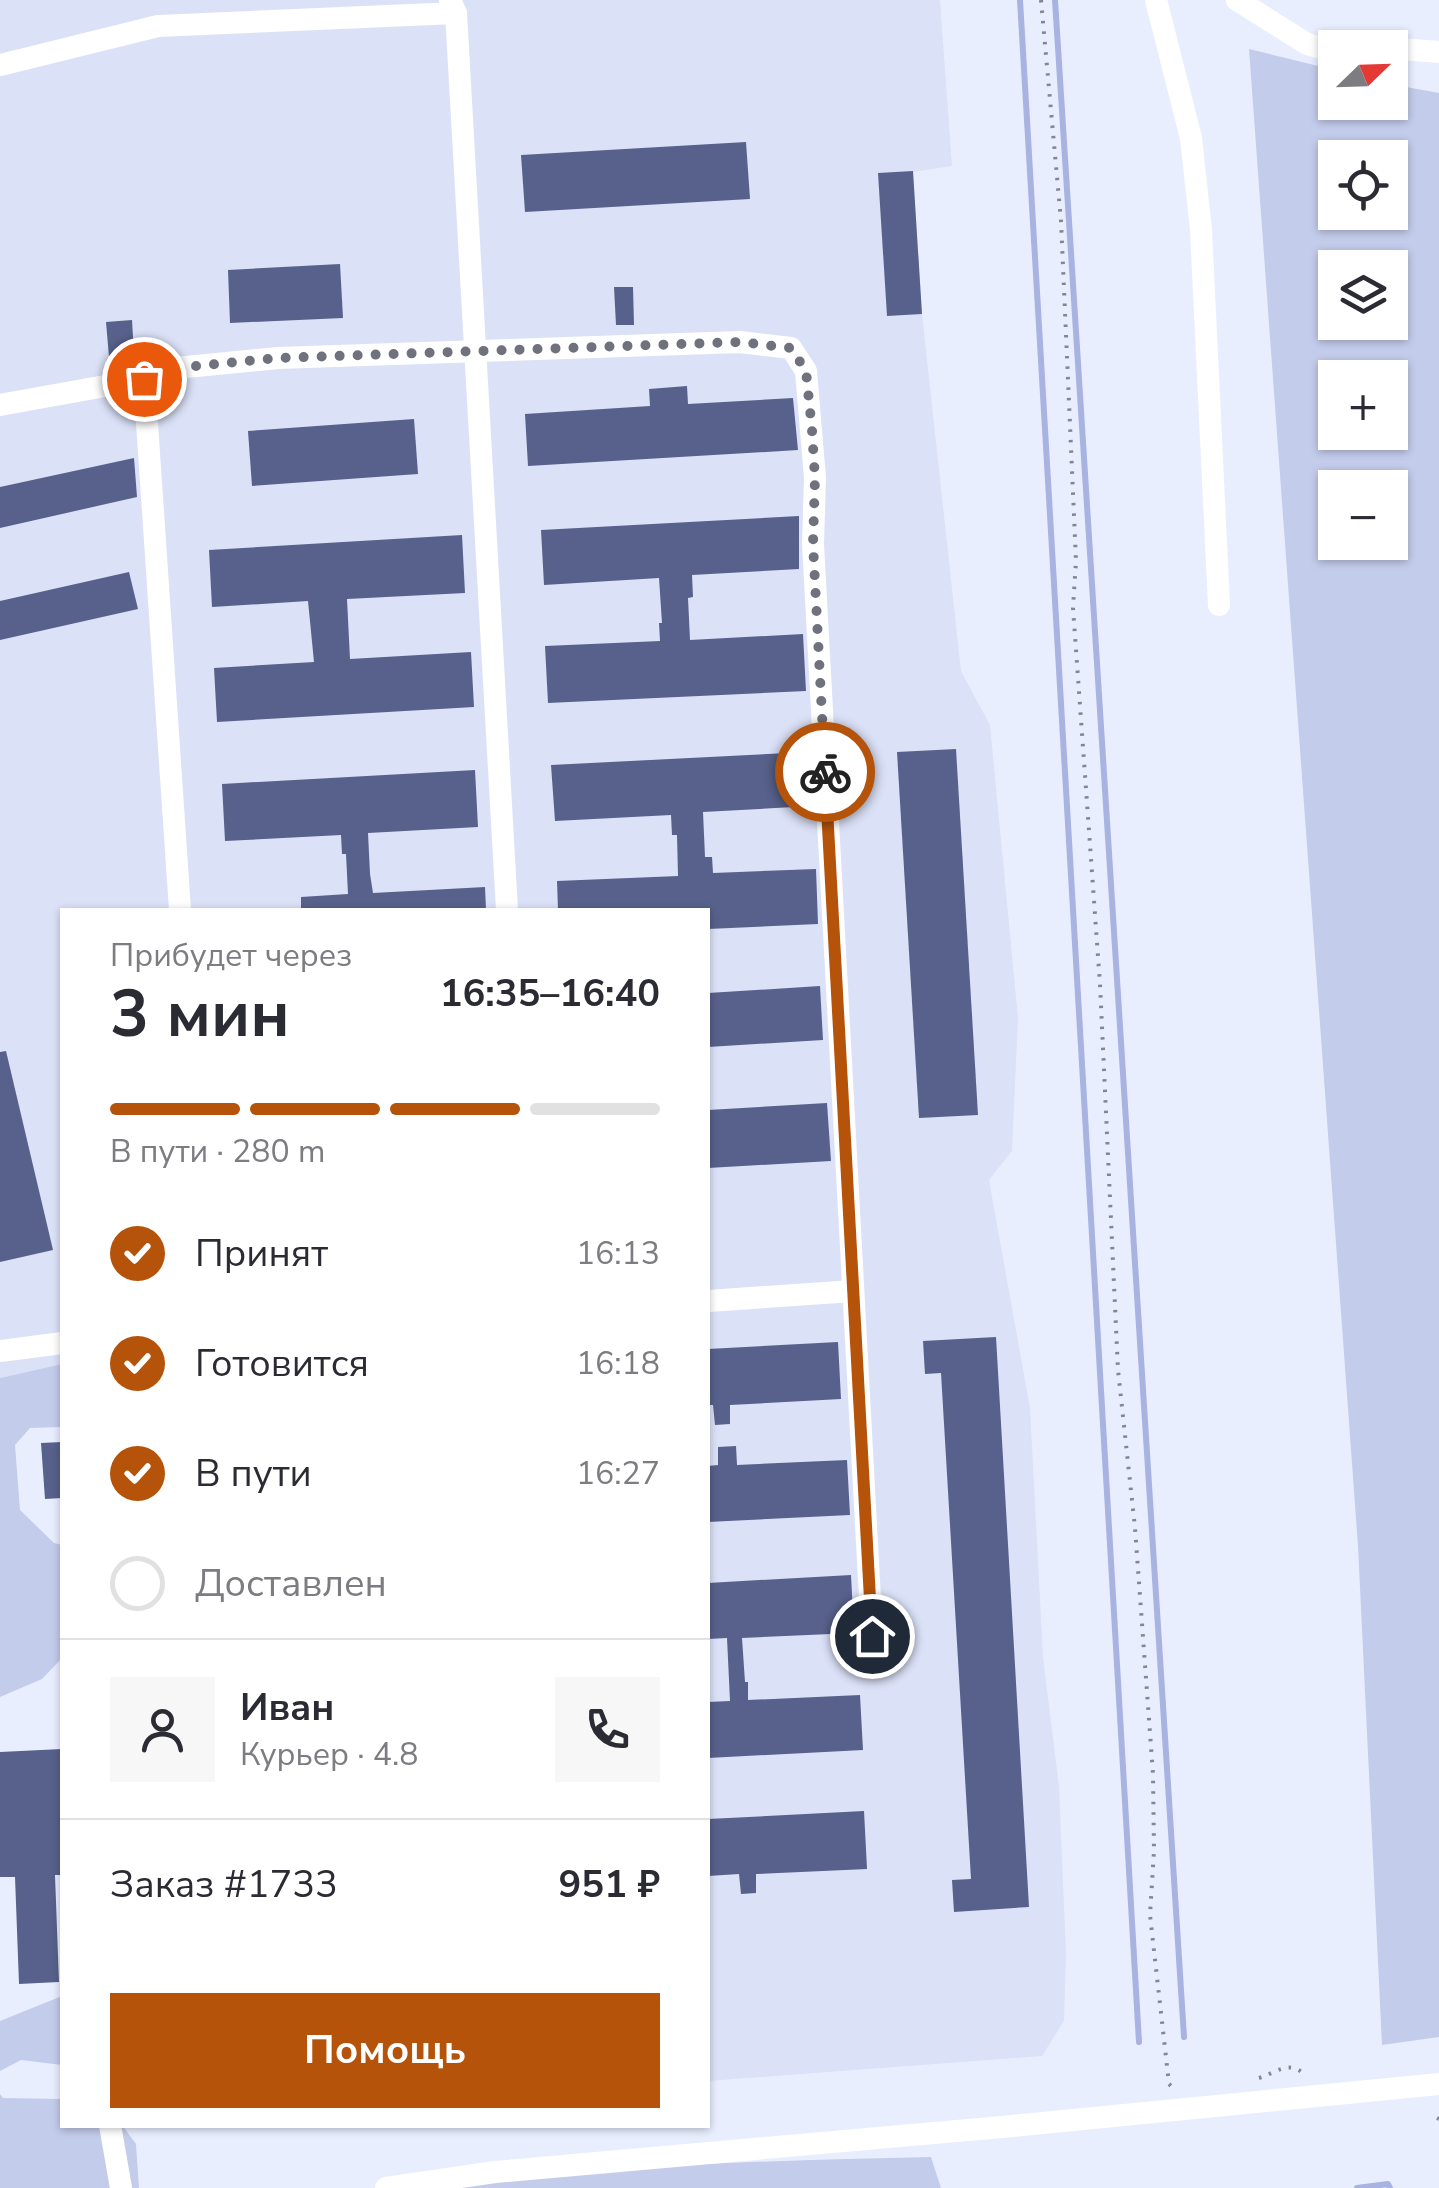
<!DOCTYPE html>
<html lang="ru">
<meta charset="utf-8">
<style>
:root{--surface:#fff;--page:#f7f7f7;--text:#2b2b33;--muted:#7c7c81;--line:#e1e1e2;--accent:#b45309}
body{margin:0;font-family:"Nunito Sans",sans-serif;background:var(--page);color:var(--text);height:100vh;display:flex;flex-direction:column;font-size:38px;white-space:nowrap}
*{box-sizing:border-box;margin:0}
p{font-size:32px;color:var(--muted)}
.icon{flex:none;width:55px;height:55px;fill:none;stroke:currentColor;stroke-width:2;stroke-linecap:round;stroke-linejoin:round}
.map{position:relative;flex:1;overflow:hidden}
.side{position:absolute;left:60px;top:908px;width:650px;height:1220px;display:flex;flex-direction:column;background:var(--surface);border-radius:0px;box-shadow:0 2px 8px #0004}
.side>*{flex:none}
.needle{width:65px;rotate:67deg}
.controls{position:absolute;left:1318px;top:30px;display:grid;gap:20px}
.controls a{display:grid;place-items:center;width:90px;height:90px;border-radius:0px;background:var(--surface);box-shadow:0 2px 8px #0004;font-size:50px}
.pin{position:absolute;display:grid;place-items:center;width:85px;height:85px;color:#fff;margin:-42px;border:5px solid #fff;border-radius:50%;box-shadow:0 2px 10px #0007}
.courier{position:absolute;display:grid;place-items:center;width:100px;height:100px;margin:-50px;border:8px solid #b45309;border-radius:50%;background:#fff;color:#222;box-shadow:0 2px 12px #0007}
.summary em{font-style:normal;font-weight:700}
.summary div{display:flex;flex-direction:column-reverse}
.summary{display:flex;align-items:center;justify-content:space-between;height:170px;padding:0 50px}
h1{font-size:65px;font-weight:700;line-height:75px}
.bar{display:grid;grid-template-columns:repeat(4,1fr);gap:15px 10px;align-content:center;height:120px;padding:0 50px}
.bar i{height:12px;border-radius:8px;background:var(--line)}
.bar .current{background:var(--accent)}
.bar p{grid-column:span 4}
.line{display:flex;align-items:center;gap:25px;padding:0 50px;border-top:2px solid var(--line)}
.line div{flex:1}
.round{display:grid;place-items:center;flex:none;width:105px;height:105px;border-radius:0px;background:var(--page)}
ol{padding:0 50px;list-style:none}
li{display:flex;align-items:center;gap:30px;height:110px}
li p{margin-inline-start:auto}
li .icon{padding:10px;border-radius:50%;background:var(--accent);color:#fff;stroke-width:4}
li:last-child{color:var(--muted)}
li i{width:55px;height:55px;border:5px solid var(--line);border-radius:50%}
.cta{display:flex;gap:20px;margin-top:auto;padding:20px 50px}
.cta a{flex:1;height:115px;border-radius:0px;background:var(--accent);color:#fff;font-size:40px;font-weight:700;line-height:115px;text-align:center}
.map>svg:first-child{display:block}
.built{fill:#dbe1f7}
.green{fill:#c4ccec;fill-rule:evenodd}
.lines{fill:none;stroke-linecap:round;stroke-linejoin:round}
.stream{stroke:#a8b3e2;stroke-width:6}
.building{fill:#57618b}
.path{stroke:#838692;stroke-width:4;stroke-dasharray:2.5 8;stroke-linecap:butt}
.minor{stroke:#fff;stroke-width:22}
.done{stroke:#6f727d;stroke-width:10;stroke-dasharray:0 18}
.route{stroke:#b45309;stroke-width:12}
</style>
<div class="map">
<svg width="1439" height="2188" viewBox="0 0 1439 2188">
<rect width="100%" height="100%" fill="#e9eeff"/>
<!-- built -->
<polygon class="built" points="0,0 940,0 952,166 913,172 922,314 961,671 990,725 1018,1018 1012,1151 989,1180 1030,1408 1043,1657 1059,1787 1066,1953 1064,2021 1042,2056 708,2081 708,910 62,910 62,1364 0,1378"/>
<!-- green -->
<g class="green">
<path d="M1249 49 1335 70V102H1390V84L1439 93V2037L1382 2045 1358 1546ZM1335 158H1390V212H1335ZM1335 268H1390V322H1335ZM1335 378H1390V432H1335ZM1335 488H1390V542H1335Z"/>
<polygon points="62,1364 62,1427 30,1428 15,1445 20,1510 54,1543 62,1545 62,1658 42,1679 0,1697 0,1378"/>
<polygon points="62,1996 62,2065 21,2060 0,2071 0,2021"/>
<polygon points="0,2094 3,2098 62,2099 62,2125 122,2125 136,2144 139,2188 0,2188"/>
<path d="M931 2157 941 2188H457C613 2163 773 2161 931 2157Z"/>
</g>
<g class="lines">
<!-- stream -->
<g class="stream">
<polyline points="1020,0 1139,2042"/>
<polyline points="1055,0 1184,2037"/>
<polyline points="1357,2188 1388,2184 1390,2188"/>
</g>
</g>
<!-- building -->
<g class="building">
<polygon points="746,142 750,199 525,212 521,155"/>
<polygon points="913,171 922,314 887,316 878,173"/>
<polygon points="340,264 343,318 230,323 228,270"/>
<polygon points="614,287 633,287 634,325 616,325"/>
<polygon points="132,320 134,355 109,357 106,322"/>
<polygon points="687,386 688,404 793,398 798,450 528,466 525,414 650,406 649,389"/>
<polygon points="414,419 418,474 252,486 248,431"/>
<polygon points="134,458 137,497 0,528 0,487"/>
<polygon points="799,516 799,569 692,575 693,597 688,598 690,640 803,634 806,691 548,703 545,646 660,641 659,623 662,623 659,578 544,585 541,530"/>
<polygon points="462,535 465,593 347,599 350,659 471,652 474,707 217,722 214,668 314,662 308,601 212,607 209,550"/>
<polygon points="129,572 138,609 0,640 0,601"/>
<polygon points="956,749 978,1115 919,1118 897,752"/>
<polygon points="809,752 812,806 703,812 705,857 712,857 713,873 816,869 818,924 708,929 708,910 558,910 557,881 678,876 677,835 672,835 671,815 555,821 551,765"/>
<polygon points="475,770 478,827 368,833 370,874 373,893 485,887 486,910 301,910 301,897 348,894 346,854 342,854 341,835 225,841 222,784"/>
<polygon points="820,986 823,1040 708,1047 708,993"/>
<polygon points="6,1051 53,1250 0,1262 0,1052"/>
<polygon points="827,1103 831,1161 708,1168 708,1110"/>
<polygon points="996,1337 1029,1907 954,1912 952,1880 971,1879 941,1373 925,1374 923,1341"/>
<polygon points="838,1342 841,1399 730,1405 730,1424 715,1425 713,1405 708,1405 708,1349"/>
<polygon points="62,1442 62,1498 45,1499 41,1443"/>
<polygon points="736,1446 737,1465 847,1460 850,1515 708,1522 708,1466 718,1465 718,1447"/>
<polygon points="851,1575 854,1633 742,1638 745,1682 748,1682 748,1700 860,1695 863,1750 708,1758 708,1702 730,1701 727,1638 708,1639 708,1583"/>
<polygon points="62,1749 62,1875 55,1875 59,1982 19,1984 15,1877 0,1877 0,1752"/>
<polygon points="864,1811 867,1869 756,1874 756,1893 741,1894 739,1874 708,1876 708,1819"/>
</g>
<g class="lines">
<!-- path -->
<g class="path">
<polyline points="1041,0 1061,221 1076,561 1073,608 1100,984 1118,1370 1135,1528 1153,1774 1154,1851 1150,1915 1169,2084 1174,2089"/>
<path d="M1259 2078C1276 2073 1289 2059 1305 2075"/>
<polyline points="1437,2118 1439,2119"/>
</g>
<!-- minor -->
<g class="minor">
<polyline points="450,0 456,13 507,910"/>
<polyline points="1156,0 1191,138 1201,230 1219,605"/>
<polyline points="1237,0 1307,44 1335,52"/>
<polyline points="1390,48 1439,52"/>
<polyline points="0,65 158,26 456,13"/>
<polyline points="144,379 180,910"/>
<polyline points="0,405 144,379 176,368 278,358 740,342 791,348 806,371 815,478 813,544 872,1636"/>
<polyline points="708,1301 853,1291"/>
<polyline points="0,1351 62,1343"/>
<polyline points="110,2125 121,2188"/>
<polyline points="386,2188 495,2172 1002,2127 1439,2084"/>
</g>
</g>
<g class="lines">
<!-- done -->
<polyline class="done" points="144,379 176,368 278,358 740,342 791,348 806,371 812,430 815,478 813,544 825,772"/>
<!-- route -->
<polyline class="route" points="825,772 872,1636"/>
</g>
</svg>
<div class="controls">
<a><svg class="needle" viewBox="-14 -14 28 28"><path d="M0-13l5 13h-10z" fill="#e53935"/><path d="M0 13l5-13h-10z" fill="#7c7c81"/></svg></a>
<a><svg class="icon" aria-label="locate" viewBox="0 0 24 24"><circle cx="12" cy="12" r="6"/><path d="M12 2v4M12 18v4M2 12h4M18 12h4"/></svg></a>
<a><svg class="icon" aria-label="layers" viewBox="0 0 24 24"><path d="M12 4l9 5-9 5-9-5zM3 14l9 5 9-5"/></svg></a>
<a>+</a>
<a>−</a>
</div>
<div class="pin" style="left:144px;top:379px;background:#ea580c"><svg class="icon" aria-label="bag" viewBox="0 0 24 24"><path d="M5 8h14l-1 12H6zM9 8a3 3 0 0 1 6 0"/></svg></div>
<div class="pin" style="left:872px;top:1636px;background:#1f2937"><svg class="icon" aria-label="home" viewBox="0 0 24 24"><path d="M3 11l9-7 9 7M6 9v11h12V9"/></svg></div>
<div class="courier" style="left:825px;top:772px"><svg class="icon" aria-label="bike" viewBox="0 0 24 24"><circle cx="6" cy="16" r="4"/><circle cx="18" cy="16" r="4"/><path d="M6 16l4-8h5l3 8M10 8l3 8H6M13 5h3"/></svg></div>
<section class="side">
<div class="summary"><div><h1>3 мин</h1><p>Прибудет через</p></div><em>16:35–16:40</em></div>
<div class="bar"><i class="current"></i><i class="current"></i><i class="current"></i><i></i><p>В пути · 280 m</p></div>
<ol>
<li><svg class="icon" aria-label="check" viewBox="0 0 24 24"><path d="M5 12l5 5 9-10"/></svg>Принят<p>16:13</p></li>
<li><svg class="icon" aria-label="check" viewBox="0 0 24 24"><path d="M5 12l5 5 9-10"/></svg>Готовится<p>16:18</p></li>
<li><svg class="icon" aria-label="check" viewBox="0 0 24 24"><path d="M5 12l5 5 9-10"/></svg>В пути<p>16:27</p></li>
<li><i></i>Доставлен</li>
</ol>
<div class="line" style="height:180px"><a class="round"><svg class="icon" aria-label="person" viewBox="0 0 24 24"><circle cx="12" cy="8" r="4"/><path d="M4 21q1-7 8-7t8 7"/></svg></a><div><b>Иван</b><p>Курьер · 4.8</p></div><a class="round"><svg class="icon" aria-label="phone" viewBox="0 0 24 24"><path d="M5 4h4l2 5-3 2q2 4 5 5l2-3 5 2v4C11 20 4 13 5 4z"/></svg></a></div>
<div class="line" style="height:130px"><div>Заказ #1733</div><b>951 ₽</b></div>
<div class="cta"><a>Помощь</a></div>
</section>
</div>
